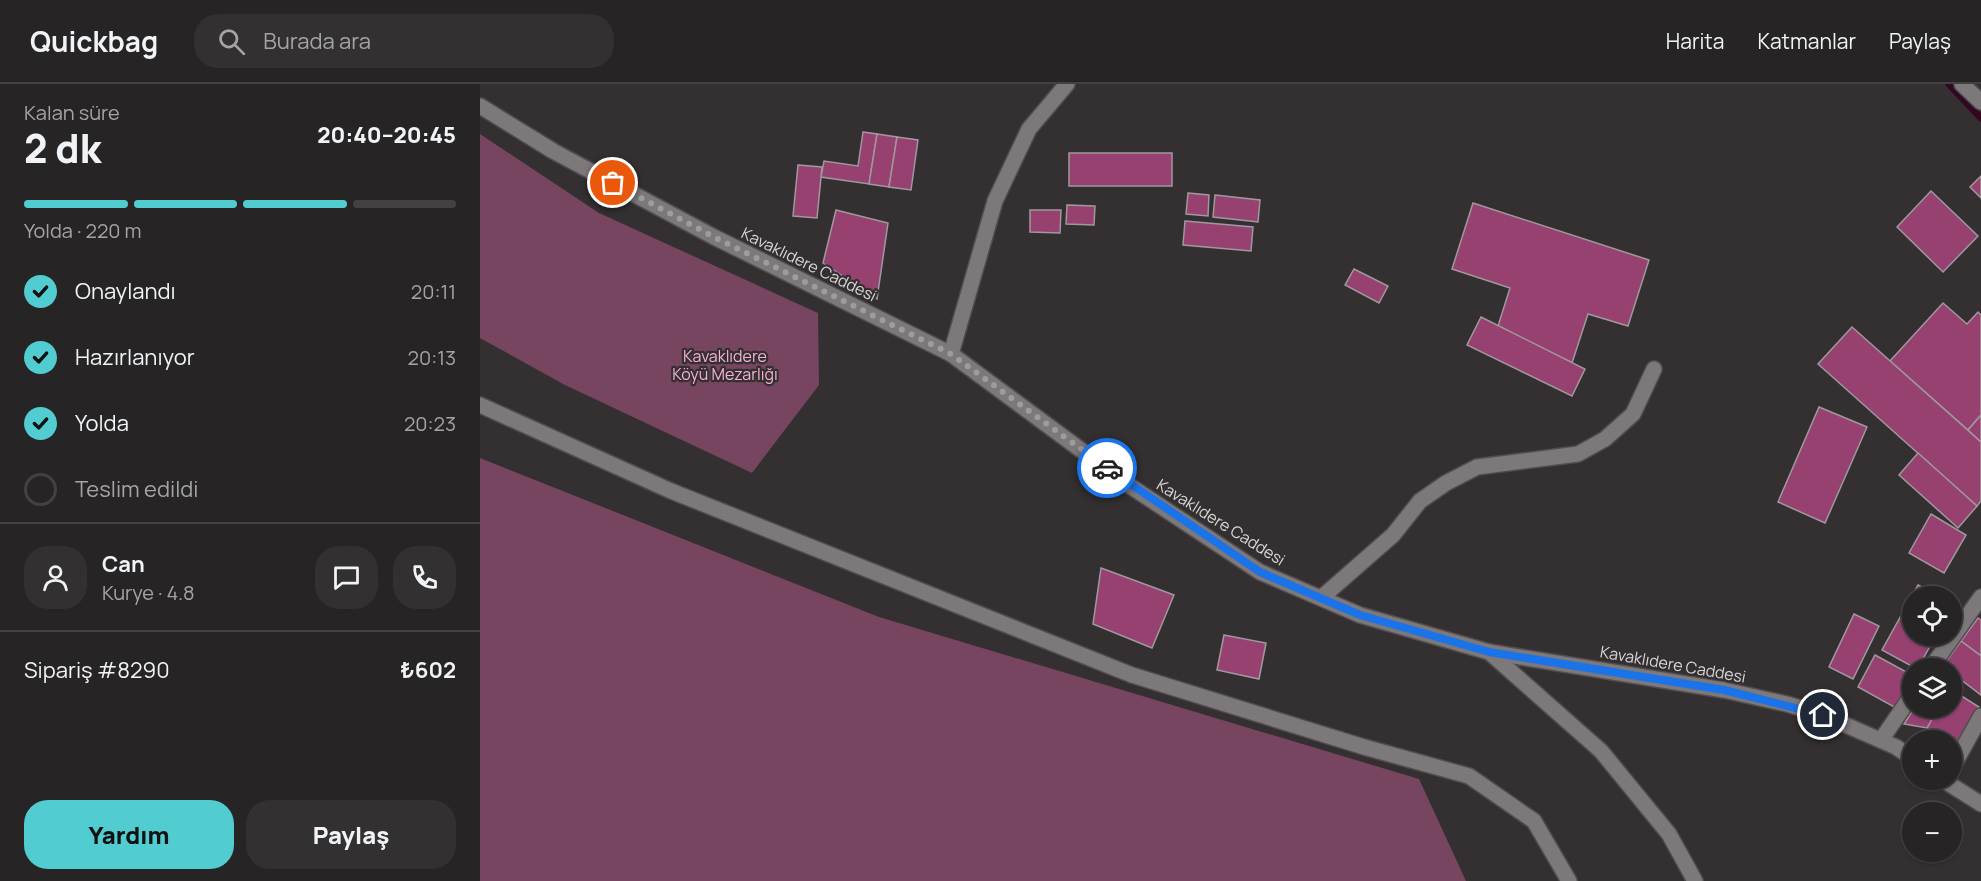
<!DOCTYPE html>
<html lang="tr">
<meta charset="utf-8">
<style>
:root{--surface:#272426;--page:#333032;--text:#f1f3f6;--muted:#a4a4a7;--line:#434143;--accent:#51ccd1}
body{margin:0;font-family:Manrope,sans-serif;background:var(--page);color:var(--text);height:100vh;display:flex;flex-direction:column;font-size:22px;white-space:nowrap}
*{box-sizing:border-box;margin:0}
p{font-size:20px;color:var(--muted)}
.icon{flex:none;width:33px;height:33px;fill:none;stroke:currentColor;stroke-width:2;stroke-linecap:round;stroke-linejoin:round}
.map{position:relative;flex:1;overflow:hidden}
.details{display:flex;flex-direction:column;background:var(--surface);width:480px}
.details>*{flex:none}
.controls{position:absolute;left:1422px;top:502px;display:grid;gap:12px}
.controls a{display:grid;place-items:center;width:60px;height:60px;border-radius:50%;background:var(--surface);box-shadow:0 2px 4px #0004,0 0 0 2px var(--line);font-size:30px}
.pin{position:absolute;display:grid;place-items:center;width:51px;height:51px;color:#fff;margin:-26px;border:3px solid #fff;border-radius:50%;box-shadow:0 2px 6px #0007}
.courier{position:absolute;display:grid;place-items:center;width:60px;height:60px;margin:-30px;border:4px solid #1a73e8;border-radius:50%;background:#fff;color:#222;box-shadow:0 2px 8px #0007}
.summary em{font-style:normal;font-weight:800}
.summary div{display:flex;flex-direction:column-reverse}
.summary{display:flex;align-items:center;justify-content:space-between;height:102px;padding:0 24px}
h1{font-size:39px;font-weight:800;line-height:45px}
.bar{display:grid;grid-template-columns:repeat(4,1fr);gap:9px 6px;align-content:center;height:72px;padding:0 24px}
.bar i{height:8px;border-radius:4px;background:var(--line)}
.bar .active{background:var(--accent)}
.bar p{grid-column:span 4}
.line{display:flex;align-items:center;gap:15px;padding:0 24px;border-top:2px solid var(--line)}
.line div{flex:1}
.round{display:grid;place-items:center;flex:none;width:63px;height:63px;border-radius:24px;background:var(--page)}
ol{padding:0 24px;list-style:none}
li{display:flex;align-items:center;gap:18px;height:66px}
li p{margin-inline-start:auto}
li .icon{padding:6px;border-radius:50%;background:var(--accent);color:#111;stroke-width:4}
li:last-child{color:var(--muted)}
li i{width:33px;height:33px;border:3px solid var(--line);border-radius:50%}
.cta{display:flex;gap:12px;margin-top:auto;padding:12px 24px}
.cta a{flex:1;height:69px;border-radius:24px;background:var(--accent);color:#111;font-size:24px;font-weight:800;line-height:69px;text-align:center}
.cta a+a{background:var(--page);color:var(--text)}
header{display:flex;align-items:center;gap:36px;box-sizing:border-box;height:84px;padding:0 30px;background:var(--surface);border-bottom:2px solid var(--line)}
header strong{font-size:28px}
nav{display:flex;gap:33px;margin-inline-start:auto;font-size:21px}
.search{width:420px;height:54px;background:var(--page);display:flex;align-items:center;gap:15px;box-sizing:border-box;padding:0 21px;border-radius:24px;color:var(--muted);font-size:22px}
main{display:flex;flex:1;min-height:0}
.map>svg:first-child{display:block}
.green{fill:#77455f}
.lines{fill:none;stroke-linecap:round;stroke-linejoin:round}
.stream{stroke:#330722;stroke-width:7}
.building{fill:#974171;stroke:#9e999c;stroke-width:1.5}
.minor-casing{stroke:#514d4f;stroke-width:18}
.minor{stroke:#7d797b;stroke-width:15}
.done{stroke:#9f9c9d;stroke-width:6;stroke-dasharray:0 10.8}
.route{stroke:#1a73e8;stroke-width:8}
.labels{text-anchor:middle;stroke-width:4.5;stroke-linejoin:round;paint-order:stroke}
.street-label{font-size:16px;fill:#d8d6d7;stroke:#343032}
.park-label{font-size:16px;fill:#f8b0d4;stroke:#343032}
</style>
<header>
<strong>Quickbag</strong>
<div class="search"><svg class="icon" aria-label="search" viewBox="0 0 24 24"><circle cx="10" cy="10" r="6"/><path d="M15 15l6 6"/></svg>Burada ara</div>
<nav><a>Harita</a><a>Katmanlar</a><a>Paylaş</a></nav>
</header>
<main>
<section class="details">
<div class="summary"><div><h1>2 dk</h1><p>Kalan süre</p></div><em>20:40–20:45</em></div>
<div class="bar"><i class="active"></i><i class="active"></i><i class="active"></i><i></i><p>Yolda · 220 m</p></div>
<ol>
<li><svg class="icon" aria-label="check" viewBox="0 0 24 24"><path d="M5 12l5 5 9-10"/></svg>Onaylandı<p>20:11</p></li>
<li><svg class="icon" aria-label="check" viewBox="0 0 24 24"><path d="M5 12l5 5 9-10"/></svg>Hazırlanıyor<p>20:13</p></li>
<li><svg class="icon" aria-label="check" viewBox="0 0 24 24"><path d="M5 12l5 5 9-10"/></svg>Yolda<p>20:23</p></li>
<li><i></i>Teslim edildi</li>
</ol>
<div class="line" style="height:108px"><a class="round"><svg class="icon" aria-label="person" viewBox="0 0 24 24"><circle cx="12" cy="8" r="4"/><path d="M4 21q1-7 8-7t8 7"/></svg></a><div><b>Can</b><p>Kurye · 4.8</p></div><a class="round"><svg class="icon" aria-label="chat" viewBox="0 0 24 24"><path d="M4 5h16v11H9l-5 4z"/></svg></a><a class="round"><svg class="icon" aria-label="phone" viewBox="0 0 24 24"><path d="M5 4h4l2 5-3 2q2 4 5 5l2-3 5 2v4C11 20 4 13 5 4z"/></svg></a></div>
<div class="line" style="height:78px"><div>Sipariş #8290</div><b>₺602</b></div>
<div class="cta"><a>Yardım</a><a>Paylaş</a></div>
</section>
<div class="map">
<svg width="1501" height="797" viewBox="0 0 1501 797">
<rect width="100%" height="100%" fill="#343032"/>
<!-- green -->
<g class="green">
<polygon points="0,50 119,129 338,229 339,301 272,389 85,301 0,254"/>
<polygon points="0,374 399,533 939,695 986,797 0,797"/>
</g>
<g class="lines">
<!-- stream -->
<polyline class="stream" points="1469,0 1501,34"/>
</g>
<!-- building -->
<g class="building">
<polygon points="383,48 397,50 389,100 341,93 344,77 378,82"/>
<polygon points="397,50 417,53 409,103 389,100"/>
<polygon points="417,53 438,56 431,106 409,103"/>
<rect x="589" y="69" width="103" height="33"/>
<polygon points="318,81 342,83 337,134 313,132"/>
<polygon points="1501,92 1501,114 1490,103"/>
<polygon points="1451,107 1498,152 1463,188 1417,143"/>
<polygon points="708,109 729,111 728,132 706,130"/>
<polygon points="735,111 780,116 778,138 733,133"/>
<polygon points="993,119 1169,176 1148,242 1108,230 1092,279 1018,242 1030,204 972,185"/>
<polygon points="587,121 615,122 614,141 586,140"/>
<polygon points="356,126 408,139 397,215 343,179"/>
<polygon points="550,126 581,126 580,149 550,148"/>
<polygon points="705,137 773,143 771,167 703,161"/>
<polygon points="874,185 908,202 899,219 865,201"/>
<polygon points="1463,219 1487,240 1498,228 1501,231 1501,331 1488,346 1410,277"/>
<polygon points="1001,233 1105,285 1092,312 987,261"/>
<polygon points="1372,243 1501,358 1501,417 1497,422 1338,280"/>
<polygon points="1339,323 1387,343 1345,439 1298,418"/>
<polygon points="1501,331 1501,358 1488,346"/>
<polygon points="1438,369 1497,422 1478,444 1419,391"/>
<polygon points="1451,430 1486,451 1464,489 1429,469"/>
<polygon points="621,484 694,511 672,564 613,540"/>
<polygon points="1438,501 1461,513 1432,513 1432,552 1456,552 1437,585 1402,566"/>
<polygon points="1374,530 1399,542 1373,595 1349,583"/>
<polygon points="1498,534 1501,536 1501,572 1481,557"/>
<polygon points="744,551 786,559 779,595 737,586"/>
<polygon points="1481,557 1501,572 1501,611 1472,589 1472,585 1462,583"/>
<polygon points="1395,571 1432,591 1416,624 1378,603"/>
<polygon points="1472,606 1499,623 1477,661 1447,644 1458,624 1472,624"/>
<polygon points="1434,624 1458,624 1447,644 1424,640"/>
</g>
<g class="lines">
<!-- minor casing -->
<g class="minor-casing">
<g id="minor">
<polyline points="1482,0 1501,18"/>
<polyline points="0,22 73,67 234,153 471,270 647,400 780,488 880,531 1009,568 1244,606 1307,620 1343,631 1416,663 1432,674"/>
<polyline points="471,270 515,117 549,45 587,0"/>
<polyline points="0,321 191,407 652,591 884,663 989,692 1054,737 1089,797"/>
<polyline points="841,514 913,451 940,417 966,399 997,383 1098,370 1125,355 1153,330 1174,285"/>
<polyline points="1009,568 1121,667 1189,750 1215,797"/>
<polyline points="1450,585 1501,513"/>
<polyline points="1401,656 1432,611"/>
<polyline points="1472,684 1501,632"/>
<polyline points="1463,696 1501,720"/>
</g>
</g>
<!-- minor -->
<use href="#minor" class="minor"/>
</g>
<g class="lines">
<!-- done -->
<polyline class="done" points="133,99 234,153 471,270 627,384"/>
<!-- route -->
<polyline class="route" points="627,384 780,488 880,531 1009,568 1244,606 1343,631"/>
</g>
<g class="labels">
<!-- street labels -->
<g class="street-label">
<text transform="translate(329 180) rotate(26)" y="6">Kavaklıdere Caddesi</text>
<text transform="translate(741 438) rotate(32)" y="6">Kavaklıdere Caddesi</text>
<text transform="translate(1193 580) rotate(10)" y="6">Kavaklıdere Caddesi</text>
</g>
<!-- park labels -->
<g class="park-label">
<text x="245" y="278">Kavaklıdere<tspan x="245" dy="18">Köyü Mezarlığı</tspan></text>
</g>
</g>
</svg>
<div class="controls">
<a><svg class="icon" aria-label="locate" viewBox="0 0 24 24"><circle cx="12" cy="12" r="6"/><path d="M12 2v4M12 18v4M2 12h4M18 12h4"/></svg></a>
<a><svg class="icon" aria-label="layers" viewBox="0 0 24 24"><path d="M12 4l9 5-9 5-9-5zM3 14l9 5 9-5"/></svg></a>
<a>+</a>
<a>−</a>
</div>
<div class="pin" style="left:133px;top:99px;background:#ea580c"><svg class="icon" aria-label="bag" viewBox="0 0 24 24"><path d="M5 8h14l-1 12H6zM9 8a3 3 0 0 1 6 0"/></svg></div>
<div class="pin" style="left:1343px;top:631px;background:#1f2937"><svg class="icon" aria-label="home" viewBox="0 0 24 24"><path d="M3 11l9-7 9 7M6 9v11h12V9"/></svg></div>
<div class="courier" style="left:627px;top:384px"><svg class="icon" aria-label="car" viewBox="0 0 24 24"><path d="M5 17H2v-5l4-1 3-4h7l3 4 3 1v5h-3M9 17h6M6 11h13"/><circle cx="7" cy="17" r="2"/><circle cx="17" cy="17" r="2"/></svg></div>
</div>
</main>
